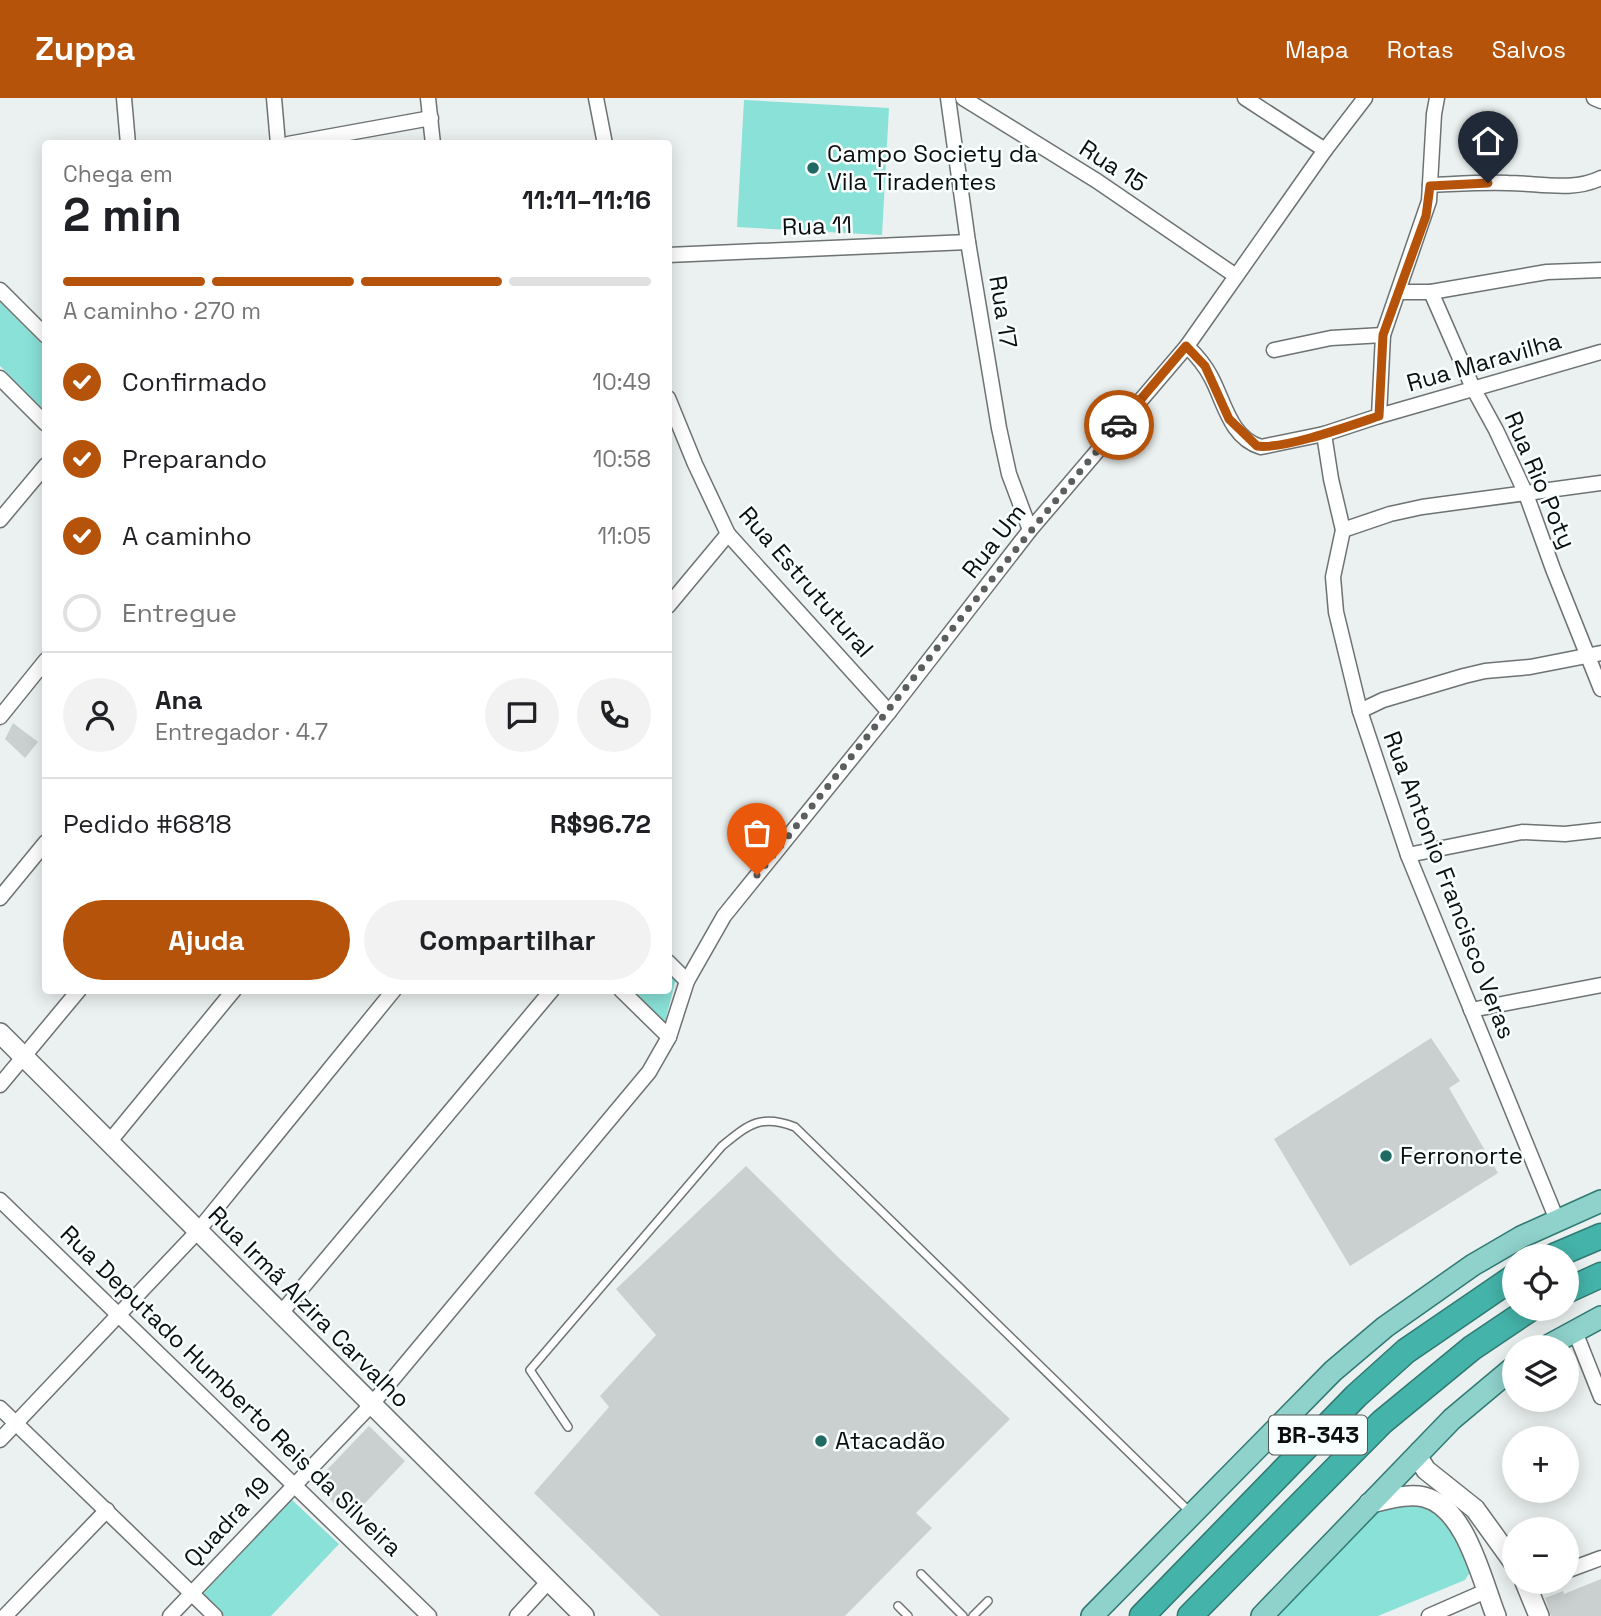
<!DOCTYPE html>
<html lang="pt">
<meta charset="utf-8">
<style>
:root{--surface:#fff;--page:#f2f2f2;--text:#202124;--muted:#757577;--line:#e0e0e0;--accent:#b45309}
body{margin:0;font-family:"Space Grotesk",sans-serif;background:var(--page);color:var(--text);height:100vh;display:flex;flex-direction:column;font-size:26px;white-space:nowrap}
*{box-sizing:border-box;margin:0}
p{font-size:23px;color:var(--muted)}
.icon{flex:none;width:38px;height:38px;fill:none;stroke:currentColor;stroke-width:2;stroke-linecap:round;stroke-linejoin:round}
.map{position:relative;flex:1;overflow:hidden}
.sheet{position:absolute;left:42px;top:42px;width:630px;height:854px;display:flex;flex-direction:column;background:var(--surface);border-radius:7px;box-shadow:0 4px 18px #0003}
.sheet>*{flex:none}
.controls{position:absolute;left:1502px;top:1146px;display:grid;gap:14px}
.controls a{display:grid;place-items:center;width:77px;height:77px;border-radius:50%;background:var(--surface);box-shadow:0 4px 18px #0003;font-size:35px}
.pin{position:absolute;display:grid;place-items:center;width:60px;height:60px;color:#fff;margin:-72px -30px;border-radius:50% 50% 50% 0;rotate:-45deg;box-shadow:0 0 7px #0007}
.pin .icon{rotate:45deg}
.courier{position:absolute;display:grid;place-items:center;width:70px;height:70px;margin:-35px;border:5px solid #b45309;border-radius:50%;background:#fff;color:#222;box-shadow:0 2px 9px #0007}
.head em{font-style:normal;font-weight:700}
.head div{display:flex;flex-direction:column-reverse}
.head{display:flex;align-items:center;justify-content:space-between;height:119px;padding:0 21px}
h1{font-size:46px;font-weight:700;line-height:52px}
.bar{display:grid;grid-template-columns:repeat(4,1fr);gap:10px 7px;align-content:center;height:84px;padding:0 21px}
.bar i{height:9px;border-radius:5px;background:var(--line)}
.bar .selected{background:var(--accent)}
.bar p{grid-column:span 4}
.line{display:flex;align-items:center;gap:18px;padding:0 21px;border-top:2px solid var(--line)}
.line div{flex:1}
.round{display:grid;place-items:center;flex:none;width:74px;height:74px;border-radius:37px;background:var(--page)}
ol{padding:0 21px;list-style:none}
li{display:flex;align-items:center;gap:21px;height:77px}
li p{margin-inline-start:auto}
li .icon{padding:7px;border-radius:50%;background:var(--accent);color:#fff;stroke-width:4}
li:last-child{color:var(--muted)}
li i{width:38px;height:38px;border:4px solid var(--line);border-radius:50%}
.cta{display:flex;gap:14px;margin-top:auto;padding:14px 21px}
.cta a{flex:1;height:80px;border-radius:42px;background:var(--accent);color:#fff;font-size:28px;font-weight:700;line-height:80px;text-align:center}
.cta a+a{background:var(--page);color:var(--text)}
header{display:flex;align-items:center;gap:42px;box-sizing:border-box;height:98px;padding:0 35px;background:var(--accent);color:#fff}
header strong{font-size:33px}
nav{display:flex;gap:38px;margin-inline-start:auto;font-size:24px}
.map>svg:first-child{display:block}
.green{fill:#89e1d8}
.building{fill:#cad0cf}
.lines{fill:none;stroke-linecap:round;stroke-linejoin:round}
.lane-casing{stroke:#6d7272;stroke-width:10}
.street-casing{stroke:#6d7272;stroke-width:17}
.secondary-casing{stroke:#6d7272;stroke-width:22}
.primary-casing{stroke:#307a73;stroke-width:24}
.highway-casing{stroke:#307a73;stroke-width:27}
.lane{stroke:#fff;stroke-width:7}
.street{stroke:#fff;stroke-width:14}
.secondary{stroke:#fff;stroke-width:19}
.primary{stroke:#8fd1cb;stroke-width:21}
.highway{stroke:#44b3a9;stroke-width:24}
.done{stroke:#5a5e5d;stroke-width:7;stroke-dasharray:0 12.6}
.route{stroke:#b45309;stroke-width:9}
.poi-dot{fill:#1f6a63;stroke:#f8fffe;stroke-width:2.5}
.labels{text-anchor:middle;stroke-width:5;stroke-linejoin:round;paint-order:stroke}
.shield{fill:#f8fffe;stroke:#535756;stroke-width:2}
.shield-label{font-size:23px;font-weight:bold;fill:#0c0f0e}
.poi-label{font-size:24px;fill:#0c0f0e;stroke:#f8fffe;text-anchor:start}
.street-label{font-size:24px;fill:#0c0f0e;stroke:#f8fffe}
</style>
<header>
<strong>Zuppa</strong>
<nav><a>Mapa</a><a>Rotas</a><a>Salvos</a></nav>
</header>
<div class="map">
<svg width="1601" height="1518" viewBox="0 0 1601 1518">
<rect width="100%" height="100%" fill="#ebf1f0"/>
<!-- green -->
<g class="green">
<polygon points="744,2 889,10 882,137 737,129"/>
<polygon points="0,204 45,249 45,313 0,268"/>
<polygon points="669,869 677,877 665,924 632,893 668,892"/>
<polygon points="291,1401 339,1446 271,1518 224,1518 202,1497"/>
<polygon points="1410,1404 1428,1405 1445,1421 1474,1468 1465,1482 1378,1518 1277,1518 1378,1414"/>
</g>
<!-- building -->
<g class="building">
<polygon points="13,625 38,644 25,660 5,641"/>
<polygon points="1431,940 1460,983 1449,990 1498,1075 1350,1168 1274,1041"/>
<polygon points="746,1068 841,1162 1010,1321 916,1415 932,1430 845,1518 660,1518 534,1395 609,1309 600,1298 656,1237 616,1191"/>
<polygon points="369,1328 405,1363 350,1421 321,1392 327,1386 320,1379"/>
<polygon points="1601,1481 1601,1518 1551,1518 1545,1500 1563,1493 1564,1496"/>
</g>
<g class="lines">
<!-- lane casing -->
<g class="lane-casing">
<g id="lane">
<path d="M568 1329 530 1272 722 1048C749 1026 760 1016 795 1029L1191 1415"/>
<polyline points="921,1476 963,1518"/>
<polyline points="898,1508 908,1518"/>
<polyline points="973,1518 988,1503"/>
</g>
</g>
<!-- street casing -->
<g class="street-casing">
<g id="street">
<polyline points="124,0 128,46"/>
<polyline points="274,0 278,46"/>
<polyline points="428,0 433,46"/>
<polyline points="596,0 605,46"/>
<polyline points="948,0 968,144 999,330 1009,376 1030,432"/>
<polyline points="963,0 1097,83 1236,178"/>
<polyline points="1245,0 1325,52"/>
<polyline points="1594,0 1601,3"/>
<polyline points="288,46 431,20"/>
<path d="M1430 87C1456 86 1482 84 1508 85 1538 85 1573 94 1601 80"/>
<polyline points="668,157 968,144"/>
<polyline points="0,192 46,238"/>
<polyline points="1399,194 1431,194 1547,174 1601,172"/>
<polyline points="1431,194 1473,290 1496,332 1526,396 1553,471 1601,591"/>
<path d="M1187 248C1196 257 1205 267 1211 279 1224 303 1230 340 1261 349L1324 336 1379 318 1601 254"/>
<polyline points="1274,252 1331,240 1383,237"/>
<polyline points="0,280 46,326"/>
<polyline points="668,300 695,366 728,436 889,614"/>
<polyline points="1379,318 1383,237 1429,103 1434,16 1437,0"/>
<polyline points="1324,336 1331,381 1343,432 1333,479 1336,514 1360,613 1408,757 1557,1122"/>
<polyline points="0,422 46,367"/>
<polyline points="1343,432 1390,416 1422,409 1601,385"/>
<polyline points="668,508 728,436"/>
<polyline points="1360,613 1383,602 1464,578 1485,573 1530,569 1601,555"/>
<polyline points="0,619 46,562"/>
<polyline points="1408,757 1522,734 1565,736 1601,732"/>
<polyline points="0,800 46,744"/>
<polyline points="668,864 687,883"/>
<polyline points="621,892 669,939"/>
<polyline points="1471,912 1601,887"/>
<polyline points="0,987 79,892"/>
<polyline points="110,1043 234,892"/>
<polyline points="0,1102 429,1518"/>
<polyline points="281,1215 552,892"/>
<polyline points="1574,1231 1601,1299"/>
<polyline points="0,1310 215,1518"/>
<polyline points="0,1342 197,1134 394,892"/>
<polyline points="1566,1473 1601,1460"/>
<polyline points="5,1518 107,1412"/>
<polyline points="170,1518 372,1306 649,974 669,939 687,883 724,818 889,614 1030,432 1187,248 1325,52 1365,0"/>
<polyline points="517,1518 548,1484"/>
<polyline points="1429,1518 1486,1493"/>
</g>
</g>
<!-- secondary casing -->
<g class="secondary-casing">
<g id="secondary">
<polyline points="0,935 584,1518"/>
<polyline points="1420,1353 1419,1361 1426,1372 1475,1411 1514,1465"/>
<path d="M1369 1405C1386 1402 1407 1395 1424 1399 1466 1409 1482 1483 1496 1518"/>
<polyline points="1525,1484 1539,1518"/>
</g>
</g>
<!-- primary casing -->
<g class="primary-casing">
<g id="primary">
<polyline points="1544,1250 1601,1219"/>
<polyline points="1092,1518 1333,1273 1385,1229 1473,1167 1521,1139 1601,1103"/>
<polyline points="1262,1518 1452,1321 1514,1269"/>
</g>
</g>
<!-- highway casing -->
<g class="highway-casing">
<g id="highway">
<polyline points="1554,1158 1601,1138"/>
<polyline points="1566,1193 1601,1177"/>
<polyline points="1142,1518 1356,1298 1406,1253 1514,1179"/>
<polyline points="1190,1518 1382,1324 1472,1250 1530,1211"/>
</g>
</g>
<!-- lane -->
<use href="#lane" class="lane"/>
<!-- street -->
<use href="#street" class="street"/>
<!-- secondary -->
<use href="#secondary" class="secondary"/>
<!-- primary -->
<use href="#primary" class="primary"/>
<!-- highway -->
<use href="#highway" class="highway"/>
</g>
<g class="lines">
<!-- done -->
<path class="done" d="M757 777C878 627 994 474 1119 327"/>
<!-- route -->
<path class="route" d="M1119 327 1186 248 1205 268 1229 321 1257 348C1283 352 1352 327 1379 318L1383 237 1426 118 1430 88 1488 85"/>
</g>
<!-- markers -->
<g class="poi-dot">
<circle cx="813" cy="70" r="7"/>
<circle cx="1386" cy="1058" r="7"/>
<circle cx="821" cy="1343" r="7"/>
</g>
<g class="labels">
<!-- shield labels -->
<rect class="shield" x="1269" y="1317.5" width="98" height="39" rx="5"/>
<g class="shield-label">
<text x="1318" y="1345">BR-343</text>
</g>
<!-- poi labels -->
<g class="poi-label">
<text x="827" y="64">Campo Society da<tspan x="827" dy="28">Vila Tiradentes</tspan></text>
<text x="1400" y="1066">Ferronorte</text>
<text x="835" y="1351">Atacadão</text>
</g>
<!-- street labels -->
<g class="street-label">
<text transform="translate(1113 68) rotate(33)" y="8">Rua 15</text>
<text transform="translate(817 128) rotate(-2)" y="8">Rua 11</text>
<text transform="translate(1003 214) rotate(81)" y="8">Rua 17</text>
<text transform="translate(1484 264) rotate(-16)" y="8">Rua Maravilha</text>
<text transform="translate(1540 382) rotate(67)" y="8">Rua Rio Poty</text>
<text transform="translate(994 443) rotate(-52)" y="8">Rua Um</text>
<text transform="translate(806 484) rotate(49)" y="8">Rua Estrututural</text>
<text transform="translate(1449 787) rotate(69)" y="8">Rua Antonio Francisco Veras</text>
<text transform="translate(309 1209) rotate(45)" y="8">Rua Irmã Alzira Carvalho</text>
<text transform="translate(231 1293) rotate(44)" y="8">Rua Deputado Humberto Reis da Silveira</text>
<text transform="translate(227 1424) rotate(-47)" y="8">Quadra 19</text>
</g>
</g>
</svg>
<div class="controls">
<a><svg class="icon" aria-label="locate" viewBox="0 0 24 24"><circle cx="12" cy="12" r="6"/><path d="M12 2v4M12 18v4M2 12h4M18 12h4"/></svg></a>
<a><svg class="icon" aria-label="layers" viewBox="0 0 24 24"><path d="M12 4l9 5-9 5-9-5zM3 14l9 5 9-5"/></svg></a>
<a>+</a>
<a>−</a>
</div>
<div class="pin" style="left:757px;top:777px;background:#ea580c"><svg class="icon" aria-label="bag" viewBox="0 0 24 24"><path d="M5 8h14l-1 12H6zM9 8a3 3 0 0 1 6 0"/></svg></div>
<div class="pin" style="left:1488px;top:85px;background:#1f2937"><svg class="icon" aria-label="home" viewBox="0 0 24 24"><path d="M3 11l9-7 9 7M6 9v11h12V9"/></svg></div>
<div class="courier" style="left:1119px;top:327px"><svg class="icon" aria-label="car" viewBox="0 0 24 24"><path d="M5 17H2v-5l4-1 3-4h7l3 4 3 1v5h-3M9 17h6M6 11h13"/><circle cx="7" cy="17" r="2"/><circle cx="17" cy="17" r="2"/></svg></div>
<section class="sheet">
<div class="head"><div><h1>2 min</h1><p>Chega em</p></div><em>11:11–11:16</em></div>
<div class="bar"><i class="selected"></i><i class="selected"></i><i class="selected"></i><i></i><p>A caminho · 270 m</p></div>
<ol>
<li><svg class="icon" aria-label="check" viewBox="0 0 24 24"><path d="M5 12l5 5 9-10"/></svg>Confirmado<p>10:49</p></li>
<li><svg class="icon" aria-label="check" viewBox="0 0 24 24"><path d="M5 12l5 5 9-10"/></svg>Preparando<p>10:58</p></li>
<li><svg class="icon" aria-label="check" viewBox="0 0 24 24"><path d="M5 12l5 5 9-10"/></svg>A caminho<p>11:05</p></li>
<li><i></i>Entregue</li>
</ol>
<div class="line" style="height:126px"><a class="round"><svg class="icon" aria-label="person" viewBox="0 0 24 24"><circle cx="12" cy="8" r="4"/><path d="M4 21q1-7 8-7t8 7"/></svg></a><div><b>Ana</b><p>Entregador · 4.7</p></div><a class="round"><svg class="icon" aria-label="chat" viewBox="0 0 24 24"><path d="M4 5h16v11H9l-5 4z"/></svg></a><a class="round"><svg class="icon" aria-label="phone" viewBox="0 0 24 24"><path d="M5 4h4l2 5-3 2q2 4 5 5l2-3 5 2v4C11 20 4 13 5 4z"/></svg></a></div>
<div class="line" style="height:91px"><div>Pedido #6818</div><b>R$96.72</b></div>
<div class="cta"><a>Ajuda</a><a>Compartilhar</a></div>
</section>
</div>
